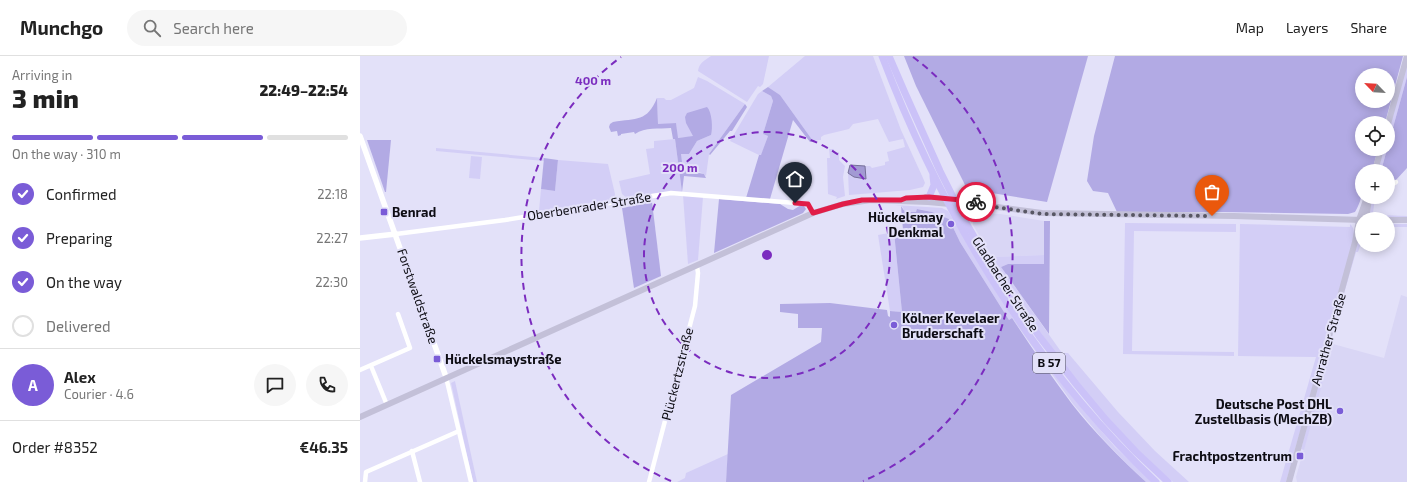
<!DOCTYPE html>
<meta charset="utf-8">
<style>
:root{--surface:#fff;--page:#f6f6f6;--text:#222;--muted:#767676;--line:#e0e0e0;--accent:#7a5cd7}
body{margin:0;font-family:"Exo 2",sans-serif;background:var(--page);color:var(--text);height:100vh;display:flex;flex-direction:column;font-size:15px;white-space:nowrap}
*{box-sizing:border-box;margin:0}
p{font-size:13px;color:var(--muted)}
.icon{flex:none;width:22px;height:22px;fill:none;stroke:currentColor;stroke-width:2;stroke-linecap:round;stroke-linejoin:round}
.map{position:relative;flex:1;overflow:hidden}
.details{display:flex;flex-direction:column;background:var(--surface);width:360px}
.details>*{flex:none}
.needle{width:26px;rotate:295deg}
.buttons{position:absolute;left:995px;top:12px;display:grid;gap:8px}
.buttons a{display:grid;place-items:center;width:40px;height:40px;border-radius:50%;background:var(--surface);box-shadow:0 2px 10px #0003;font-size:20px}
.pin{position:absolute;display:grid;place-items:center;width:34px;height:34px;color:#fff;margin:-41px -17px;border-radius:50% 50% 50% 0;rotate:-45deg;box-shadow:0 0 4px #0007}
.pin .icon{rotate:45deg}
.courier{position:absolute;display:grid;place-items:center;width:40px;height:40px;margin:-20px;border:3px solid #e11d48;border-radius:50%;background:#fff;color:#222;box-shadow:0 1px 5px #0007}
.headline em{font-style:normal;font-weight:800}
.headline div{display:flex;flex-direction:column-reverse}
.headline{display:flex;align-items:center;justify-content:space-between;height:68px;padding:0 12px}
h1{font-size:26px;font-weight:800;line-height:30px}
.bar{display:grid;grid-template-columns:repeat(4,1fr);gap:6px 4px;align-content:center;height:48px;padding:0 12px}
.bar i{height:5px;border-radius:3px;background:var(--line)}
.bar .active{background:var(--accent)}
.bar p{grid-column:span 4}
.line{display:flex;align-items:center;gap:10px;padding:0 12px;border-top:1px solid var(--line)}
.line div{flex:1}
.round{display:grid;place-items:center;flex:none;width:42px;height:42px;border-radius:21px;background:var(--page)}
ol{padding:0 12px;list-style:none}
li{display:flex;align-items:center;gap:12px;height:44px}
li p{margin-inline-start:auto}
li .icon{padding:4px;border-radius:50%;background:var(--accent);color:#fff;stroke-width:4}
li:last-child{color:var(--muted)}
li i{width:22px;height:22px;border:2px solid var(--line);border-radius:50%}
header{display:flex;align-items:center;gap:24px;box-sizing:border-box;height:56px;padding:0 20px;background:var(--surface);border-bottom:1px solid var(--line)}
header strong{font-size:19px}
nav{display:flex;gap:22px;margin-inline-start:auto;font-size:14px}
.search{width:280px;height:36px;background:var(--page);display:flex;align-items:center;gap:10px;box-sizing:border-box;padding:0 14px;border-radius:22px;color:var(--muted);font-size:15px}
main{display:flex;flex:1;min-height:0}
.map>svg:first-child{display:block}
.built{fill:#d9d6f5}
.green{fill:#d3cef6}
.forest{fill:#b2aae4;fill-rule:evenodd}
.water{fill:#a29ad3;stroke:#756f99}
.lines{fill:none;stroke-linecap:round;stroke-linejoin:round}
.minor{stroke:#fff;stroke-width:4.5}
.tertiary{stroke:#fff;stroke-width:5.5}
.secondary{stroke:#c3c0d8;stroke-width:6}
.primary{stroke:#cbc2f8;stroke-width:7}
.done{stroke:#585764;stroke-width:4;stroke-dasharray:0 7.2}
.route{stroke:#e11d48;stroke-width:5}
.ring{fill:none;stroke:#7b2cbf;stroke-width:2;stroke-dasharray:7 5}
.poi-dot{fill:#7a5cd7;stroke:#e3e1f9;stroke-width:1.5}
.labels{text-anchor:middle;stroke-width:4;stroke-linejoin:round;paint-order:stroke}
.shield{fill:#e3e1f9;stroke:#4d4c58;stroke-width:1}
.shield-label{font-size:12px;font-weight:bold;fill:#0d0c13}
.street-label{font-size:13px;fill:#0d0c13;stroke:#e3e1f9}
.poi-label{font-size:13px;font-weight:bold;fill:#0d0c13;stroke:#e3e1f9;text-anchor:start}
.centre{fill:#7b2cbf;stroke:#e3e1f9;stroke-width:2}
.ring-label{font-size:12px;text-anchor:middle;font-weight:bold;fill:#7b2cbf;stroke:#e3e1f9;stroke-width:4;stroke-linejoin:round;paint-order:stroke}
</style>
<header>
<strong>Munchgo</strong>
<div class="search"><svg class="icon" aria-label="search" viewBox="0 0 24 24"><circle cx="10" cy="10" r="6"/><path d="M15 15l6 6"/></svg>Search here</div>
<nav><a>Map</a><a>Layers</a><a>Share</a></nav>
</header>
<main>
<section class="details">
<div class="headline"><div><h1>3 min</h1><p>Arriving in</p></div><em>22:49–22:54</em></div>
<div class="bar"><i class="active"></i><i class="active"></i><i class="active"></i><i></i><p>On the way · 310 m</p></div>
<ol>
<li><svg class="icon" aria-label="check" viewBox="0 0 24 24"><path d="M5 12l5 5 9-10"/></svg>Confirmed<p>22:18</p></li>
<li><svg class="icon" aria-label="check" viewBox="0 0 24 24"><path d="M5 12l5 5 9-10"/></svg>Preparing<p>22:27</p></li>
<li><svg class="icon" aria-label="check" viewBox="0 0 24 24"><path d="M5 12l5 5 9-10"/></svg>On the way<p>22:30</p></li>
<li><i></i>Delivered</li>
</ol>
<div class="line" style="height:72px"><b class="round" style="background:var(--accent);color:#fff">A</b><div><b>Alex</b><p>Courier · 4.6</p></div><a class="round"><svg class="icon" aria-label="chat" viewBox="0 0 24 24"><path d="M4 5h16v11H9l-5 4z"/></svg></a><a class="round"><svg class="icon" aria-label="phone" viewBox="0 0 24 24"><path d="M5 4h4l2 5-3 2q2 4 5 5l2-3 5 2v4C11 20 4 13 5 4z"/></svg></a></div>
<div class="line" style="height:52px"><div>Order #8352</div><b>€46.35</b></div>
</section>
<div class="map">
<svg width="1047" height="426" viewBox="0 0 1047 426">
<rect width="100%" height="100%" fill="#e3e1f9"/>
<!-- built -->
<g class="built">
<polygon points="617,157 640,158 684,165 684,199 632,201 613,169 613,165 614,159"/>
<polygon points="1041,239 1047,241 1047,426 937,426 936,421 973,288 1024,302"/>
</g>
<!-- green -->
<g class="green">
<path d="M351 0H409L403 28 400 31 398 30 387 46 338 15C339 7 345 4 351 0Z"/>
<polygon points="445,0 513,0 541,74 563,122 565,127 563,131 550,134 489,139 488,117 494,121 506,123 505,110 510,110 512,112 525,109 525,106 529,105 527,96 545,91 543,83 529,86 518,63 493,68 489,73 464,79 461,81 461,84 453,85 420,39 408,31"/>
<polygon points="1047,7 1047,21 1028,90 1028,75"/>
<path d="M338 21 347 25 385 48 349 98 346 120C341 114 330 115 322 114L321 98H329L337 85 351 79 317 82 316 67 298 69 297 42H304L306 44H311L334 32Z"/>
<polygon points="402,35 411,40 413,45 403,78 408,80 401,100 370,85 398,38"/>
<polygon points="315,83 322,136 296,137 267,142 262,138 259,125 290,118 286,93 294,92 294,85"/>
<polygon points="76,92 184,102 184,105 76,95"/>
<polygon points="469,93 474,93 474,97 479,96 479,104 485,110 483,121 485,140 476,143 477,141 468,138 467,102 470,102"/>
<polygon points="1023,93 1027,93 1021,115 1017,115"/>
<polygon points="111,100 122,101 120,123 109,122"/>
<polygon points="198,104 248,108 255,138 254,144 179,155 181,133 195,135"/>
<polygon points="323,139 343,141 338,204 328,208"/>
<polygon points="1011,141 1015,141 1013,157 1019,159 1047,160 1047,162 1013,160 1010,158"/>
<polygon points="535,149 582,152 588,155 653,262 692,315 718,348 755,391 792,426 786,426 765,406 741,381 713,348 652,262 649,264 600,186 589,163 572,156 558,153 556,156 545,156 542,150"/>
<polygon points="765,167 876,168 876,176 774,175 772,295 874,296 874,300 763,298"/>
<path d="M880 168 990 171V168C997 174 993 184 991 193L926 426H920L956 301 878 300Z"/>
<rect x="1028" y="168" width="19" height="3"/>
<polygon points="1002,175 1002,185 998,196 996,196 970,286 973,288 973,290 970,288 995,194"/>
<polygon points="534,176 542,256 530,255 518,179"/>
<path d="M684 199V208H648L641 211 702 297H708L758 356 795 395 829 426H813C790 406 768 385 747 362 704 313 667 258 632 202V201Z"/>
<polygon points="966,296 971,296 944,394 941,393"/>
<polygon points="95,325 117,426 113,426 91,327"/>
<polygon points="368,398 366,426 317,426 325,422 326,417"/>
</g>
<!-- forest -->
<g class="forest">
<polygon points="544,0 728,0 687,146 607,133 556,30"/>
<path d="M755 0H1043L1025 67H1002V93H1018L1012 115H1002C1002 132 1004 141 995 156L988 158 864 156H757L748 137 733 135 727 125 734 80ZM1002 19H1028V45H1002Z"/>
<polygon points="1047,21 1047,112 1035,125 1028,129 1028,115 1021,115"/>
<polygon points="408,31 420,39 453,85 450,86 433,64 410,143 386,142 399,99 401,99 408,80 403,78 413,45 411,40 402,35"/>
<path d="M297 42 298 68 316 67 318 82 333 80 326 67 325 61 327 57 347 51C352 56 353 72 351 79L337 85 329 98H321L323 114 344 118 346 122 324 120 322 136 315 83H313L311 72C299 73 285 71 275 78L274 76 261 78V79L258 80 257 75 251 76 249 71 250 68 253 66C277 62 287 66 297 42Z"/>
<polygon points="385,48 387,51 372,75 370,75 350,99 349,98"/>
<polygon points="7,84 31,84 26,136 25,136"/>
<polygon points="184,102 198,104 195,135 181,133"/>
<polygon points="359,143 420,148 428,153 433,154 441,149 444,150 446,153 443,157 354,197"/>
<polygon points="292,146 301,220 274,232 262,152"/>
<path d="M541 150 545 156H556L557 153 572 156 589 163 600 186 649 264 652 262C671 291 691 320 712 348 734 376 760 402 786 426H366L371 339 461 286 462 272H438V258L420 256V248L470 247 527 254 528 260 530 261V255L542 256 534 176 543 174Z"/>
<polygon points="684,165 690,165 689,278 641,211 648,208 684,208"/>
</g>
<!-- water -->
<polygon class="water" points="490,109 505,110 506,123 494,121 488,117"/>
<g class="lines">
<!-- minor -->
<g class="minor">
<polyline points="1028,131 1036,126"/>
<polyline points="36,178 145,164 311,137 448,148 453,157"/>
<polyline points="11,310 27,349"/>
<polyline points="0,314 50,292 38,258"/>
<polyline points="86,321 111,426"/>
<polyline points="52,395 60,426"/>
<polyline points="5,426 6,416 99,375"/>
<polyline points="289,426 335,250 338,217 337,210"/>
</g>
<!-- tertiary -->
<g class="tertiary">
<polyline points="0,80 86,321"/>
<polyline points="0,182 36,178"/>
</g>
<!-- secondary -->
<g class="secondary">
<polyline points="1028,68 1047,0"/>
<polyline points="1015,115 1021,93"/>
<polyline points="566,141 612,145 622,149 682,157 874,160 1002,164"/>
<polyline points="1006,163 1009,143"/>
<polyline points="1028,164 1047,164"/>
<polyline points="605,165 612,150"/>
<polyline points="0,361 453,157 483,148 511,144 568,146 612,150 622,149"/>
<polyline points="929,426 995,186 999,164 1007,141"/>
</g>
<!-- primary -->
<g class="primary">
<path d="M522 0C582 158 672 309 796 426"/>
<polyline points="529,0 545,37 580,115 605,165 624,198 679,280 716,328 746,364 776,396 808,426"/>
<polyline points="569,141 574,129 573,120"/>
</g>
</g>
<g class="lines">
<!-- done -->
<polyline class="done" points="616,146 622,149 682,158 852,160"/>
<!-- route -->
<polyline class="route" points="435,147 448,148 453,157 483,148 502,144 541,144 546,142 569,141 612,145 616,146"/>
</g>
<!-- distance rings -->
<g class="ring">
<circle cx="407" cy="199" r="123"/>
<path d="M311 425A246 246 0 0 1 261 1M553 1A246 246 0 0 1 503 425"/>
</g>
<!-- markers -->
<g class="poi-dot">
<rect x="20" y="152" width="8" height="8" rx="2"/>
<circle cx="591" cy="168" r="4"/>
<circle cx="534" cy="269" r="4"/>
<rect x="73" y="299" width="8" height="8" rx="2"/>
<circle cx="980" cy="355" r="4"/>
<rect x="936" y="396" width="8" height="8" rx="2"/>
</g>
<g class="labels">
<!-- shield labels -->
<rect class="shield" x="673" y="297" width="32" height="20" rx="3"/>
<g class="shield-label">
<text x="689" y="311">B 57</text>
</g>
<!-- street labels -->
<g class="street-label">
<text transform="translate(229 150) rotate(-9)" y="5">Oberbenrader Straße</text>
<text transform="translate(646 228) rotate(57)" y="5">Gladbacher Straße</text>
<text transform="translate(58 240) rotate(71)" y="5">Forstwaldstraße</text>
<text transform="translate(968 283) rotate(-74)" y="5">Anrather Straße</text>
<text transform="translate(317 318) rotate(-76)" y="5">Plückertzstraße</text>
</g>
<!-- poi labels -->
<g class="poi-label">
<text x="32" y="161">Benrad</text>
<text x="583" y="166" text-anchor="end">Hückelsmay<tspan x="583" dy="15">Denkmal</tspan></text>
<text x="542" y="267">Kölner Kevelaer<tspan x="542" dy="15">Bruderschaft</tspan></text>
<text x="85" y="308">Hückelsmaystraße</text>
<text x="972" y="353" text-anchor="end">Deutsche Post DHL<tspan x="972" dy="15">Zustellbasis (MechZB)</tspan></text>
<text x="932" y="405" text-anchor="end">Frachtpostzentrum</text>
</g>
</g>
<circle cx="407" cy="199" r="6" class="centre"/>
<g class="ring-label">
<text x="233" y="29">400 m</text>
<text x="320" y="116">200 m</text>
</g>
</svg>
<div class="buttons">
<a><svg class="needle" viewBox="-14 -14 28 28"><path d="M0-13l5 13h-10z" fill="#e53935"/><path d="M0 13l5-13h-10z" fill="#767676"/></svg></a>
<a><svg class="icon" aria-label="locate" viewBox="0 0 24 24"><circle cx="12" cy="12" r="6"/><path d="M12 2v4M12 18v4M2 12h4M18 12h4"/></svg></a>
<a>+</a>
<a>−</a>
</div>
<div class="pin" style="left:852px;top:160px;background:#ea580c"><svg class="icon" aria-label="bag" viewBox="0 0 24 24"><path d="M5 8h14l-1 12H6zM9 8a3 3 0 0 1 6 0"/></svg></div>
<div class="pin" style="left:435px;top:147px;background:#1f2937"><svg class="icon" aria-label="home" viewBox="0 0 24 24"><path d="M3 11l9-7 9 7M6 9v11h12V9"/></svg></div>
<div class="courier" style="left:616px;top:146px"><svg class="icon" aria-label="bike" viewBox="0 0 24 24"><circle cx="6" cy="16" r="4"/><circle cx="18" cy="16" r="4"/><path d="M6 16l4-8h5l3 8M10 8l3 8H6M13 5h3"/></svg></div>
</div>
</main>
